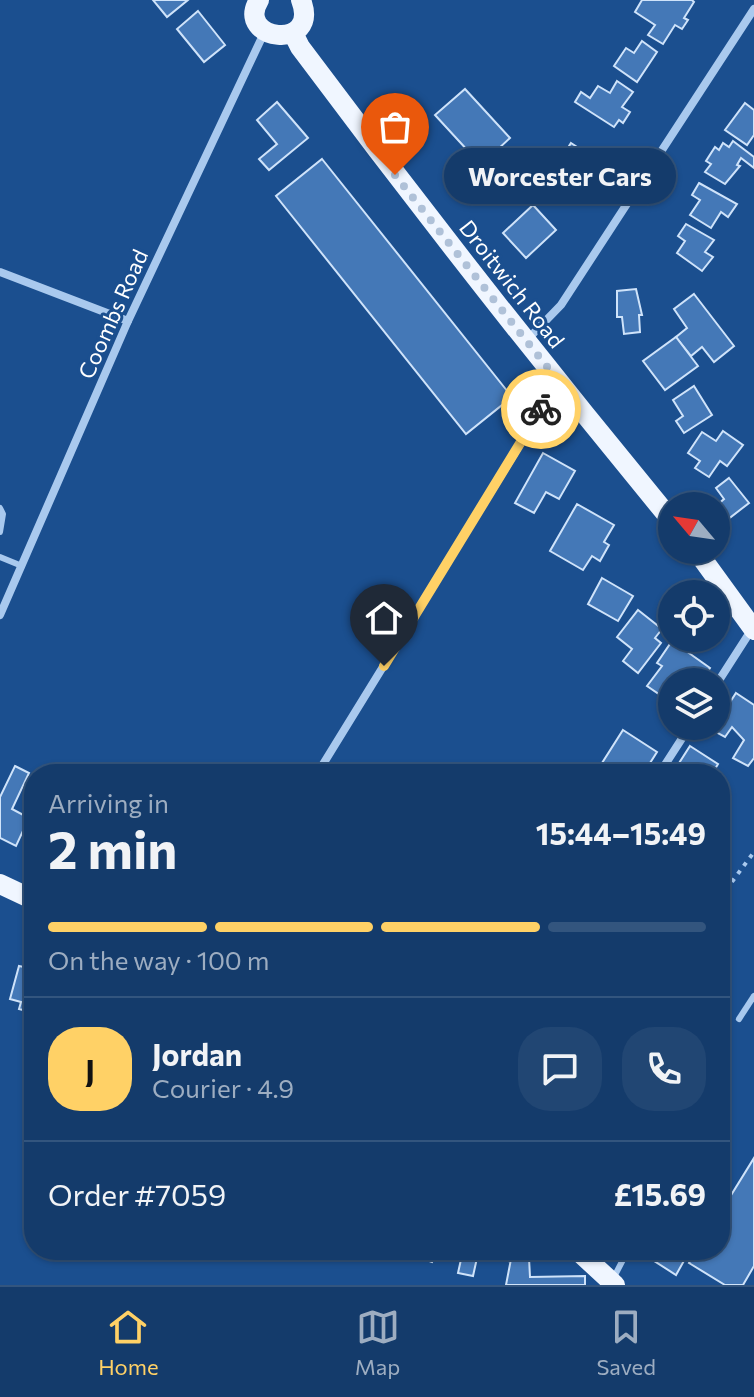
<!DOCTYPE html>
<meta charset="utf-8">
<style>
:root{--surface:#143b6b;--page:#214673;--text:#f1f3f6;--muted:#9dadc1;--line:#33557e;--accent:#ffd166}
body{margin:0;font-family:Commissioner,sans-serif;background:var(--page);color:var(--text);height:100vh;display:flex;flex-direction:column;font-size:30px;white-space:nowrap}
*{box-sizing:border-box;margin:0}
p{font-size:26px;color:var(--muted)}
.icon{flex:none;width:44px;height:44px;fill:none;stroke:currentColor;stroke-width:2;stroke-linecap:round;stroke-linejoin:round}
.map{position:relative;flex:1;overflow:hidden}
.sheet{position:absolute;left:24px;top:764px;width:706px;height:496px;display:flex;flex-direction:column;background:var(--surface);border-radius:32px;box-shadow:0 2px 6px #0004,0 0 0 2px var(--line)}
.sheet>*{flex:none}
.needle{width:52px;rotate:299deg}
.buttons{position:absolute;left:658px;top:492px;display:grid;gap:16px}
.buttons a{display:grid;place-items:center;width:72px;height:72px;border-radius:50%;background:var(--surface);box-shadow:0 2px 6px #0004,0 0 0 2px var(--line);font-size:40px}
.pin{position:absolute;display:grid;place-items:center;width:68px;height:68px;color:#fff;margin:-82px -34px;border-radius:50% 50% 50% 0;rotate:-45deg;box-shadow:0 0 8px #0007}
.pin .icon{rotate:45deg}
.courier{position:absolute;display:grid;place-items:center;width:80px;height:80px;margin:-40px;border:6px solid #ffd166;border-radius:50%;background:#fff;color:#222;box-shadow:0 2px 10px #0007}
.bubble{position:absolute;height:56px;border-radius:28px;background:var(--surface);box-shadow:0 2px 6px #0004,0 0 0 2px var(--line);font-size:26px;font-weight:700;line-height:56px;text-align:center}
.headline em{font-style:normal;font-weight:700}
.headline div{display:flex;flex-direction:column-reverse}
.headline{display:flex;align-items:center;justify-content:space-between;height:136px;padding:0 24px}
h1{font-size:52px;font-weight:700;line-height:60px}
.bar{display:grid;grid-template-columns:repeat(4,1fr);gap:12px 8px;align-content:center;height:96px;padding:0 24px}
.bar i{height:10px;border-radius:6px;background:var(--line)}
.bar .active{background:var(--accent)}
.bar p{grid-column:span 4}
.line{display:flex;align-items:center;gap:20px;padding:0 24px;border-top:2px solid var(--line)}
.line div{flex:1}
.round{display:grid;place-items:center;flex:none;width:84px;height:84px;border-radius:32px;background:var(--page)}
.dock{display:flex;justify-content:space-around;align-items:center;height:112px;border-top:2px solid var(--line);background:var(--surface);font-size:22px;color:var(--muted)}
.dock a{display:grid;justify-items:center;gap:4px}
.dock .active{color:var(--accent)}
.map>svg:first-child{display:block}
.building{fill:#4478b7;stroke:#cfe3fa;stroke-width:2}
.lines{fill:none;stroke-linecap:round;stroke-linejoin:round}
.path{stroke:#a9c9ee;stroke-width:4;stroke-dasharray:4 6;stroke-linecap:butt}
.lane{stroke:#a9c9ee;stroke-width:6}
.street{stroke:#a9c9ee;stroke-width:8}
.primary{stroke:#f0f6ff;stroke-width:20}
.done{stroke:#afc1d8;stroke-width:8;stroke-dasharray:0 14.4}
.route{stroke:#ffd166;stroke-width:10}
.labels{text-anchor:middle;stroke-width:6;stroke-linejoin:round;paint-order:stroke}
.street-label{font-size:22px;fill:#fff;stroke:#1b4f8f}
</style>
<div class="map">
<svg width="754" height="1285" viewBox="0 0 754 1285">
<rect width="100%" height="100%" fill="#1b4f8f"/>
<!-- building -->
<g class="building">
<polygon points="153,0 188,0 167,17"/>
<polygon points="642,0 692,0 694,2 684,18 688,20 682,29 675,25 663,44 648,35 655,25 635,12"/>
<polygon points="198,11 225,45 204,62 177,29"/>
<polygon points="642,41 657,52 637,82 614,66 626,48 634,53"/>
<polygon points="617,81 633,92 622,107 630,112 623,123 619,120 614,127 575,102 581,92 590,98 598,86 610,93"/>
<polygon points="465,89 510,138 481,165 435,115"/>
<polygon points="277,102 308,138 269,170 259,159 277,144 257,120"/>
<polygon points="745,103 754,110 754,135 747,145 725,130"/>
<polygon points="733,141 754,157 754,168 741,158 737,165 740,166 725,184 705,172 711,164 706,161 715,147 719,150 723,143 729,147"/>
<polygon points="571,143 591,156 570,188 541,168 553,150 562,157"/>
<polygon points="322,159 512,397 466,434 276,196"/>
<polygon points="699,183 737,204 728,217 721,212 711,228 690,215 700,200 692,195"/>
<polygon points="533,205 556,230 526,258 503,233"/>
<polygon points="686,224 714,240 705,252 713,257 702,271 677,253 685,241 678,236"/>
<polygon points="636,289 642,315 639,315 640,332 624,334 622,317 617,317 617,291"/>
<polygon points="694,294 734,346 714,362 702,347 691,356 676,337 687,328 674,309"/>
<polygon points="676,337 698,366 665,390 643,361"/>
<polygon points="694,386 712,415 684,433 676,421 683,416 673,400"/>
<polygon points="723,431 743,445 727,466 720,461 709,477 695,468 700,461 688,453 702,432 716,441"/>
<polygon points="543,453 575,471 559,499 546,492 534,513 515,503"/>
<polygon points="729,478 749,503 727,520 716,506 724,499 716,488"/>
<polygon points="577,504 614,525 604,542 609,545 600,561 592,556 583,570 550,551"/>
<polygon points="602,578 633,596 618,621 588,604"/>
<polygon points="638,610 662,629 655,638 661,643 638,673 623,661 632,649 617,637"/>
<polygon points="672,641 710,668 701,682 672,682 672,703 647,686 662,666 657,663"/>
<polygon points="736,693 754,705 754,758 748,766 733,758 744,740 732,727 725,737 712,730"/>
<polygon points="623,730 657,752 643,774 595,774"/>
<polygon points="690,746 718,764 712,774 672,774"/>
<polygon points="15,766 29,773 12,809 29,818 16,846 0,838 0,797"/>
<polygon points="19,966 34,969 34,1013 19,1009 21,1002 10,999"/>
<polygon points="754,1158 754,1266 743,1285 725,1285 689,1263 697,1250 720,1250 720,1213"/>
<polygon points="420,1250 436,1250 432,1262 417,1257"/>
<polygon points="495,1250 511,1250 508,1261 493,1257"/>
<polygon points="637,1250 690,1250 676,1275"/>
<polygon points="462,1255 477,1258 473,1276 458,1273"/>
<polygon points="529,1258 530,1277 585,1276 585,1285 506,1285 511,1259"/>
</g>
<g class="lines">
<!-- path -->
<polyline class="path" points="720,898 754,852"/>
<!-- lane -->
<g class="lane">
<polyline points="0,508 3,514 0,532"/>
<polyline points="0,557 22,566"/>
<polyline points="739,1019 754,996"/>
<polyline points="613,1279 628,1250"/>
</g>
<!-- street -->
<g class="street">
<polyline points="0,272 128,321"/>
<polyline points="527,340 561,305 754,9"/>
<polyline points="0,615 128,321 264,33"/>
<polyline points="716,685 752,629"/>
<polyline points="317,774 543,407 563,387"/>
<polyline points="659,774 690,726"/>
</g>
<!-- primary -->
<g class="primary">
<path d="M259 0C234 41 321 52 301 0"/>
<path d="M293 33 300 47C420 208 544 366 672 521"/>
<polyline points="696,550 754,630"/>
<polyline points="0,884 34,900"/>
<polyline points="577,1250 615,1285"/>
</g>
</g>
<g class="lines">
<!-- done -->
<polyline class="done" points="395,175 563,387 541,409"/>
<!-- route -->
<polyline class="route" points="384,666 541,409"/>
</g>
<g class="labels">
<!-- street labels -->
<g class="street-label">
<text transform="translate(512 284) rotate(52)" y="8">Droitwich Road</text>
<text transform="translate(113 314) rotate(-66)" y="8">Coombs Road</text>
</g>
</g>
</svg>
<div class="buttons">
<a><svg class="needle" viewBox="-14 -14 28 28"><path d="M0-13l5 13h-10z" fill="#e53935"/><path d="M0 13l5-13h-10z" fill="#9dadc1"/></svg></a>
<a><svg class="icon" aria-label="locate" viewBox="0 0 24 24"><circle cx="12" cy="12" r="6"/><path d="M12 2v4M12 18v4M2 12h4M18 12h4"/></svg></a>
<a><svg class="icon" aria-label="layers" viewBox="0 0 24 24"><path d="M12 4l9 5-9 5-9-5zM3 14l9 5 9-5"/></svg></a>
</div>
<div class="pin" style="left:395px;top:175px;background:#ea580c"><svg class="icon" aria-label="bag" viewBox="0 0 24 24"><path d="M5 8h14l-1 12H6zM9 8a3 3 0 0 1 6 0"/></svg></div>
<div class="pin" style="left:384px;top:666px;background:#1f2937"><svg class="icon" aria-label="home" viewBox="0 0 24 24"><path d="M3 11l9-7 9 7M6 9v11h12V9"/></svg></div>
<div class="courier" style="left:541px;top:409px"><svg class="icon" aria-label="bike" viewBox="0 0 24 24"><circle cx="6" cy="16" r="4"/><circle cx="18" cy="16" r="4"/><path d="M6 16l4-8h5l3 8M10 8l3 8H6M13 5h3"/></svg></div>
<div class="bubble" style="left:444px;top:148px;width:232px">Worcester Cars</div>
<section class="sheet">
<div class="headline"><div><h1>2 min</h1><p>Arriving in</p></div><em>15:44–15:49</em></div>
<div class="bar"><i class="active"></i><i class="active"></i><i class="active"></i><i></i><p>On the way · 100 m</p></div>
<div class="line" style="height:144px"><b class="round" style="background:var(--accent);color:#111">J</b><div><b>Jordan</b><p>Courier · 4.9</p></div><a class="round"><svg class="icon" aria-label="chat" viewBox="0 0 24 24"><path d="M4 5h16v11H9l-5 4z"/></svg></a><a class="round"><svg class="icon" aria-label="phone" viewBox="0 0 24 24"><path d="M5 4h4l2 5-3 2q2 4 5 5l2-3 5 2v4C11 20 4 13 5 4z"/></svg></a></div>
<div class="line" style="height:104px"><div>Order #7059</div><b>£15.69</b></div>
</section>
</div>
<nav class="dock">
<a class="active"><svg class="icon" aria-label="home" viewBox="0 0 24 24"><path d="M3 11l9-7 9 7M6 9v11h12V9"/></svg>Home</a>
<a><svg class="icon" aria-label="map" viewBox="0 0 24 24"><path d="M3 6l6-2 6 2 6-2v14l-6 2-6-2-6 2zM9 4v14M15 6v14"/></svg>Map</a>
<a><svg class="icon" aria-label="saved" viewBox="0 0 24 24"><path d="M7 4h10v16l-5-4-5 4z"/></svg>Saved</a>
</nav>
